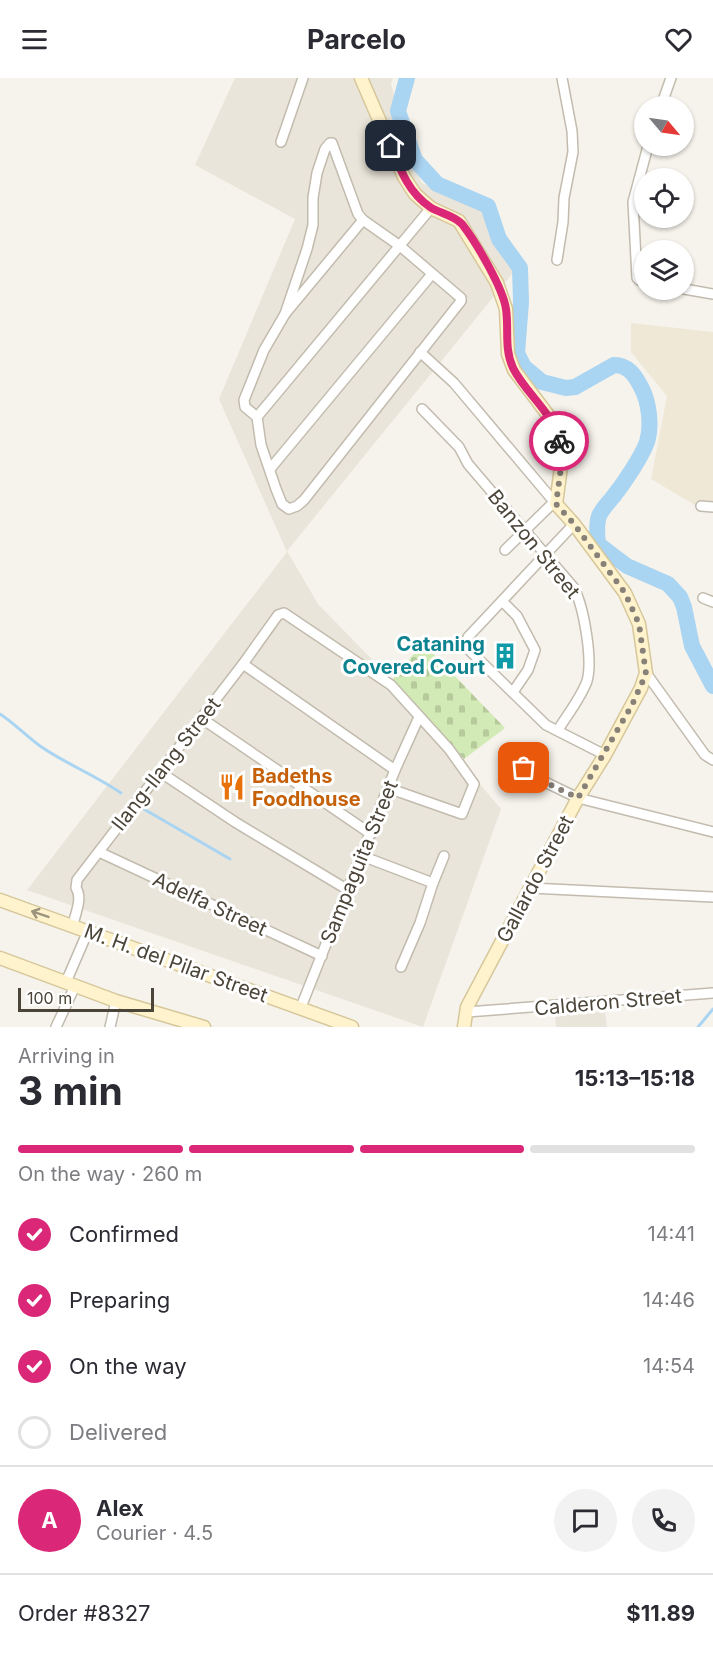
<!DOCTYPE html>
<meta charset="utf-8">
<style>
:root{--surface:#fff;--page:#f2f2f3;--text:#2b2b33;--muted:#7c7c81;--line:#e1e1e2;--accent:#db2777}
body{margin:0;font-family:Inter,sans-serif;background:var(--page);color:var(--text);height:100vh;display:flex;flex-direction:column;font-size:22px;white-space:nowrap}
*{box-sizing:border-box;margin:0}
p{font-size:20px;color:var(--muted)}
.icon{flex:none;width:33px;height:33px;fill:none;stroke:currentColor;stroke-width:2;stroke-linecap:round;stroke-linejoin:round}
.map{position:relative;height:949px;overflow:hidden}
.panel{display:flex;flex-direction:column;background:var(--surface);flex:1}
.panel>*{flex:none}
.needle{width:39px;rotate:119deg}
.controls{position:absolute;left:634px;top:18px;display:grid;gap:12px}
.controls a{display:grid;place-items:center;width:60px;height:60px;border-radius:50%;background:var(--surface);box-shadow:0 2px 4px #0004;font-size:30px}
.scale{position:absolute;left:18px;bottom:15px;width:136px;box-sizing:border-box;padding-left:6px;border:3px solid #4b4439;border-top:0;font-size:16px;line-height:21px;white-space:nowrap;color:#4b4439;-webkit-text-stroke:4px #fff;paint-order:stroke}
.pin{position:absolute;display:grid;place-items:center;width:51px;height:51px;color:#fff;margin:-26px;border-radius:12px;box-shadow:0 3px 9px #0006}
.courier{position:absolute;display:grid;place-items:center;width:60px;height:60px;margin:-30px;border:4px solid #db2777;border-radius:50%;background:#fff;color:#222;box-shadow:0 2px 8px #0007}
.summary em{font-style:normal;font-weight:700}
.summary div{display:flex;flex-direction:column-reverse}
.summary{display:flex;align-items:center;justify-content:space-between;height:102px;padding:0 18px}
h1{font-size:39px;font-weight:700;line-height:45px}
.bar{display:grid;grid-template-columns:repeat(4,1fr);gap:9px 6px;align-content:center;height:72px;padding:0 18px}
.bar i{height:8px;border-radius:4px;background:var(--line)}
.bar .current{background:var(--accent)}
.bar p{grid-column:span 4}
.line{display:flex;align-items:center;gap:15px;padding:0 18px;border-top:2px solid var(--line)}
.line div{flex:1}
.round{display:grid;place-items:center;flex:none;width:63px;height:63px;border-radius:32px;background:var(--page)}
ol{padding:0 18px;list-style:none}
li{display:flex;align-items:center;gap:18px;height:66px}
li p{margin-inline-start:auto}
li .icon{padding:6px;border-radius:50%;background:var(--accent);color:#fff;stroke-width:4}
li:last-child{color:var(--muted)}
li i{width:33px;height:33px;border:3px solid var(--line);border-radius:50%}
header{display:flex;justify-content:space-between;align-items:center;height:78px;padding:0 18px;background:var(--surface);font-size:27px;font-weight:700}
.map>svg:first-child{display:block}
.residential{fill:#eae5da}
.education{fill:#efe8d6}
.cemetery{fill:url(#cemetery-stones)}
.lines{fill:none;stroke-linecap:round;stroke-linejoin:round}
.stream{stroke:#a9d4f2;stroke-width:3}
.river{stroke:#a9d4f2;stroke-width:16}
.street-casing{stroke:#c2bbae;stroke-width:12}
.secondary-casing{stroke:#d6c79b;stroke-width:15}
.street{stroke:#fff;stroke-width:9}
.secondary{stroke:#fff3cd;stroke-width:12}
.oneway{stroke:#9c937c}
.done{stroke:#878178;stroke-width:6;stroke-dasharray:0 10.8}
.route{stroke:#db2777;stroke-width:8}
.labels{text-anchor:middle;stroke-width:6;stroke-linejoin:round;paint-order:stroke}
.street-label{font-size:20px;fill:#4b4439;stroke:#fff}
.culture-label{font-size:20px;font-weight:bold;fill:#0d838f;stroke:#fff;text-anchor:end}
.food-label{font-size:20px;font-weight:bold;fill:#c56008;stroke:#fff;text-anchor:start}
</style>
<header><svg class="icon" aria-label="menu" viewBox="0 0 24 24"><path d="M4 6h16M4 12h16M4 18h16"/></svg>Parcelo<svg class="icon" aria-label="heart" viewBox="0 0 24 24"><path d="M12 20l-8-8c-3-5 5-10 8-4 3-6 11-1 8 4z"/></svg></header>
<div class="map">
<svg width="713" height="949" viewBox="0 0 713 949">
<defs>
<pattern id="cemetery-stones" width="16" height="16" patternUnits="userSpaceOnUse" patternTransform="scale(1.5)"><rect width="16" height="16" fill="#d2eab5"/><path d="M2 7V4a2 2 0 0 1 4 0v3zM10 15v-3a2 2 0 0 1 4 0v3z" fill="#b6ca9c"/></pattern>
</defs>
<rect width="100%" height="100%" fill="#f6f3ec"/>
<!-- residential -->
<g class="residential">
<polygon points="235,0 393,0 391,5 407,70 422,105 447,117 477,126 516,191 287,473 318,526 392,602 501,731 423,949 27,812 287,474 219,321 295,141 195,87"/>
<polygon points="605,933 607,949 556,949 555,937"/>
</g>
<!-- education -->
<polygon class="education" points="631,245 713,254 713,428 695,427 651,401 667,318 631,274"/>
<!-- cemetery -->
<polygon class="cemetery" points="423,565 505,650 464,681 392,602"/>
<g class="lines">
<!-- stream -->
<g class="stream">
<path d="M0 636C14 645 26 658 40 668 66 686 95 697 121 715"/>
<polyline points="142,730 230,781"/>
<polyline points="698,949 713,931"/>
</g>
<!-- river -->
<path class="river" d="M407 0 398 33 415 82 437 106 488 128 499 161 520 190 521 224 517 275 524 289 542 304 566 310 575 309 614 287C628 287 635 297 641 309 649 323 652 348 647 364 641 380 624 405 613 419 608 425 602 431 599 438 596 447 597 457 598 466L627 488 668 506 680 519 684 529 692 568 713 608"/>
<!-- street casing -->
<g class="street-casing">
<g id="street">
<polyline points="661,28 671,0"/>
<polyline points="281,64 303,0"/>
<polyline points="557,182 563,144 564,120 573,74 572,53 562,0"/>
<polyline points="645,204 639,202 637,200 633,124 648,68"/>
<polyline points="684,211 713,216"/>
<polyline points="285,236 363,142 400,168 461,220 461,223 304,422 297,428 289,431 282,426 276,411 261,367 257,339 431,130"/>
<polyline points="420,274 454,305 556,426"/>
<path d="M422 331 459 369 468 386 574 510C584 530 593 582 587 603 581 620 567 637 558 652"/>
<polyline points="257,339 245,329 244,322 264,272 285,236 307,171 313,147 313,120 317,95 325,71 330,65 332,65 358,136 363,142"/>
<polyline points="270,391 432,196"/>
<polyline points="701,428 713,429"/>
<polyline points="574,446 468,559 466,569 546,647 605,677"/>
<polyline points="505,472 554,424"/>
<polyline points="703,520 713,524"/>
<polyline points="502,523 517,538 535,572 528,592 513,614"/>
<polyline points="243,586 395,692"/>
<polyline points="646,595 705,677 713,682"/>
<polyline points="201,640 371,756"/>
<polyline points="524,690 549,706 578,720 713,754"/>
<polyline points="160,694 235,744 348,812"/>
<polyline points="99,774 322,878"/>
<polyline points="362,778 433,805"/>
<polyline points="531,810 713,819"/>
<path d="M73 847C75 836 83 820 76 810L77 802 243 586 278 537 284 535 391 607 449 671 474 706 462 736 388 710"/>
<polyline points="401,889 420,845 433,805 444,778"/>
<polyline points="66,904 88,853"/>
<polyline points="301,929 395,692 419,639"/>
<polyline points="467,934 713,915"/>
<polyline points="56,949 75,908"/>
<polyline points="110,949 116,923"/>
</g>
</g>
<!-- secondary casing -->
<g class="secondary-casing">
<g id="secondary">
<polyline points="361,0 404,99 415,116 431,130 459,143 497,205 506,231 508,276 514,292 551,341 559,359 562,382 556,426 574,446 625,515 639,546 646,595 641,610 605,677 578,720 467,929 464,949"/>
<polyline points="0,822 352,949"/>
<polyline points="0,880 116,923 204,949"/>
</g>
</g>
<!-- street -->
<use href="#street" class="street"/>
<!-- secondary -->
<use href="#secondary" class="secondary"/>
</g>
<!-- one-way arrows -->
<defs><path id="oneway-shaft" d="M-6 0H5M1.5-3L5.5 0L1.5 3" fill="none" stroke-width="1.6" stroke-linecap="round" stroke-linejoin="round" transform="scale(1.5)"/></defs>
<use class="oneway" href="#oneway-shaft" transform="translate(40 836) rotate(-161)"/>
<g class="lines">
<!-- done -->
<polyline class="done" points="524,690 549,706 578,720 632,627 646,596 639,546 625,515 574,446 556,426 562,382 559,363"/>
<!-- route -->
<path class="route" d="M391 68C400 91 408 114 430 129 439 135 454 137 462 146 476 164 503 210 506 231 509 251 504 271 513 290 526 316 553 334 559 363"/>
</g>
<!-- icons -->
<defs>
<g id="building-bare" transform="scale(2.07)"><path d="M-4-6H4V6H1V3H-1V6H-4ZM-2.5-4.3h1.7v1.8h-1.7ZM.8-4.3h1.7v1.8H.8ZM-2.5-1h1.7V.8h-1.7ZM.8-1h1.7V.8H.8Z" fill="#0f9aa8" stroke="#fff" stroke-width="2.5" paint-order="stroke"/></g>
<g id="restaurant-bare" transform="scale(2.07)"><path d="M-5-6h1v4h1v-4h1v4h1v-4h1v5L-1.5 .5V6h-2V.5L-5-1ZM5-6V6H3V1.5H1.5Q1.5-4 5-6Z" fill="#e8710a" stroke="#fff" stroke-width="2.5" paint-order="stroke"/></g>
</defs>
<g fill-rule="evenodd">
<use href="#building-bare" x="505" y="578"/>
<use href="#restaurant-bare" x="232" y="709"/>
</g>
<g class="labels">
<!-- street labels -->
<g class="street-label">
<text transform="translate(534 466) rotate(51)" y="7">Banzon Street</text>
<text transform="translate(166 686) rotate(-52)" y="7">Ilang-Ilang Street</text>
<text transform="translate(359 784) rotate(-68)" y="7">Sampaguita Street</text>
<text transform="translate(535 801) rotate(-62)" y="7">Gallardo Street</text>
<text transform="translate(210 826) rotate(25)" y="7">Adelfa Street</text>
<text transform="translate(176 885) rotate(20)" y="7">M. H. del Pilar Street</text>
<text transform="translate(608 924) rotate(-5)" y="7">Calderon Street</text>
</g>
<!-- culture labels -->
<g class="culture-label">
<text x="485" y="573">Cataning<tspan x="485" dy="23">Covered Court</tspan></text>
</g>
<!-- food labels -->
<g class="food-label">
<text x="252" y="705">Badeths<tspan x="252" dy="23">Foodhouse</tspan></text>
</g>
</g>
</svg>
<div class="controls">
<a><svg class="needle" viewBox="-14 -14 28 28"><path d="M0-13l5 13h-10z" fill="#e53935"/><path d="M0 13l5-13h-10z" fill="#7c7c81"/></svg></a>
<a><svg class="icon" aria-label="locate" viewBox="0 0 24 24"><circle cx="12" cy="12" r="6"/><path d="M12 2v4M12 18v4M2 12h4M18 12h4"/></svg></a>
<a><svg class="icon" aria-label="layers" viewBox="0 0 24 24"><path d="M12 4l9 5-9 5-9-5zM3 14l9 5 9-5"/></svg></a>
</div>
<div class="scale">100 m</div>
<div class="pin" style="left:524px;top:690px;background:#ea580c"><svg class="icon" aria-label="bag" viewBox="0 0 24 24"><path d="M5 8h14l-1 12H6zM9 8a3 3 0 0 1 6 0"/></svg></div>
<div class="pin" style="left:391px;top:68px;background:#1f2937"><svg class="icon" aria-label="home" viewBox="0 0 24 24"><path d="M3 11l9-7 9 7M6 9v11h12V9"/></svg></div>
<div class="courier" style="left:559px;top:363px"><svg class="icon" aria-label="bike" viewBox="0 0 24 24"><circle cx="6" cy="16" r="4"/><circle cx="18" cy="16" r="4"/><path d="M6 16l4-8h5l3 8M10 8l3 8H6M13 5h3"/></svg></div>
</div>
<section class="panel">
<div class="summary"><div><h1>3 min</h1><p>Arriving in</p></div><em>15:13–15:18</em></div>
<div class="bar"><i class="current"></i><i class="current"></i><i class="current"></i><i></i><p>On the way · 260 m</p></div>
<ol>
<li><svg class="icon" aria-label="check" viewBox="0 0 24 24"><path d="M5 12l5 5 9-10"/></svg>Confirmed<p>14:41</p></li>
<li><svg class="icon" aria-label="check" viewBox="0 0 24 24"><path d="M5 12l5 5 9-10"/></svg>Preparing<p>14:46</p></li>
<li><svg class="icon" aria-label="check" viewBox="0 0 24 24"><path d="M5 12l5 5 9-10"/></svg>On the way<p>14:54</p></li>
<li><i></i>Delivered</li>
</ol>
<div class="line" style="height:108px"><b class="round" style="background:var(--accent);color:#fff">A</b><div><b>Alex</b><p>Courier · 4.5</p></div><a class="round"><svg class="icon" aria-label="chat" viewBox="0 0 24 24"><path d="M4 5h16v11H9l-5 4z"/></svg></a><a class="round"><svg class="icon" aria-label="phone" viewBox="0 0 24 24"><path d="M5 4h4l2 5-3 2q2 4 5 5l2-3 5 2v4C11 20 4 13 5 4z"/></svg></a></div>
<div class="line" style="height:78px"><div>Order #8327</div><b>$11.89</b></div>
</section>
